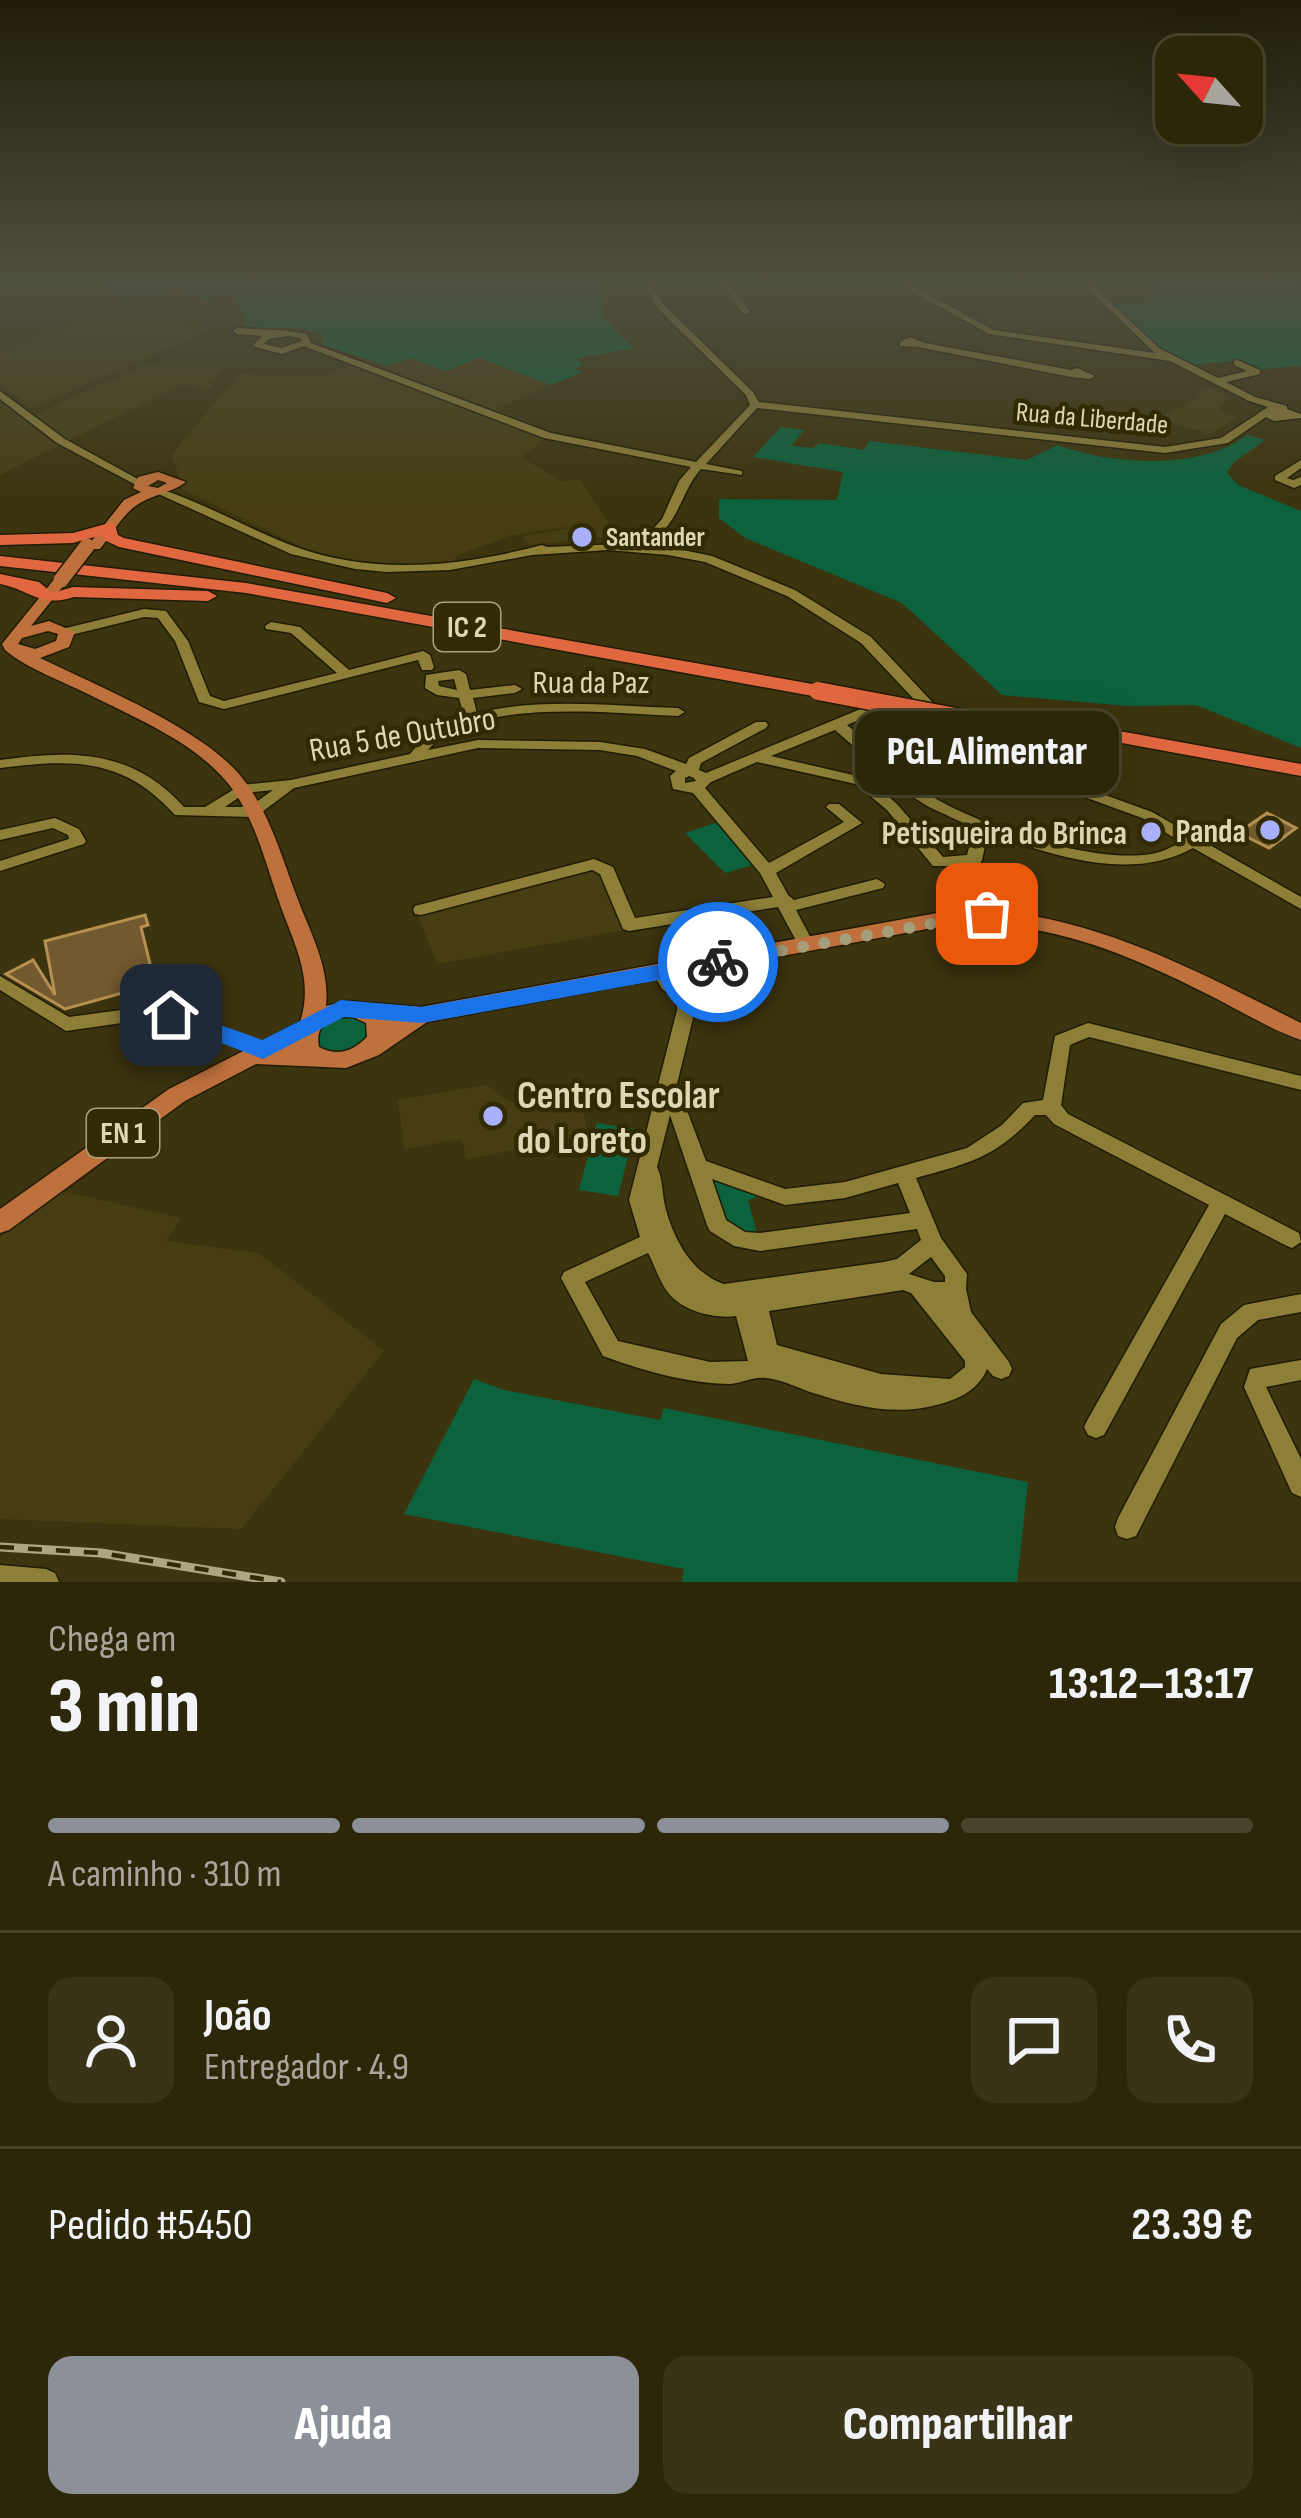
<!DOCTYPE html>
<html lang="pt">
<meta charset="utf-8">
<style>
:root{--surface:#2d270a;--page:#393318;--text:#f1f3f6;--muted:#a7a59c;--line:#48442b;--accent:#8c9099}
body{margin:0;font-family:"Sofia Sans Condensed",sans-serif;background:var(--page);color:var(--text);height:100vh;display:flex;flex-direction:column;font-size:45px;white-space:nowrap}
*{box-sizing:border-box;margin:0}
p{font-size:39px;color:var(--muted)}
.icon{flex:none;width:66px;height:66px;fill:none;stroke:currentColor;stroke-width:2;stroke-linecap:round;stroke-linejoin:round}
.map{position:relative;height:1582px;overflow:hidden}
.sheet{display:flex;flex-direction:column;background:var(--surface);flex:1}
.sheet>*{flex:none}
.needle{width:78px;rotate:297deg}
.buttons{position:absolute;left:1155px;top:36px;display:grid;gap:24px}
.buttons a{display:grid;place-items:center;width:108px;height:108px;border-radius:24px;background:var(--surface);box-shadow:0 12px 48px #0002,0 0 0 3px var(--line);font-size:60px}
.pin{position:absolute;display:grid;place-items:center;width:102px;height:102px;color:#fff;margin:-51px;border-radius:24px;box-shadow:0 6px 18px #0006}
.courier{position:absolute;display:grid;place-items:center;width:120px;height:120px;margin:-60px;border:9px solid #1a73e8;border-radius:50%;background:#fff;color:#222;box-shadow:0 3px 15px #0007}
.bubble{position:absolute;height:84px;border-radius:24px;background:var(--surface);box-shadow:0 12px 48px #0002,0 0 0 3px var(--line);font-size:39px;font-weight:800;line-height:84px;text-align:center}
.overview em{font-style:normal;font-weight:800}
.overview div{display:flex;flex-direction:column-reverse}
.overview{display:flex;align-items:center;justify-content:space-between;height:204px;padding:0 48px}
h1{font-size:78px;font-weight:800;line-height:90px}
.bar{display:grid;grid-template-columns:repeat(4,1fr);gap:18px 12px;align-content:center;height:144px;padding:0 48px}
.bar i{height:15px;border-radius:9px;background:var(--line)}
.bar .active{background:var(--accent)}
.bar p{grid-column:span 4}
.line{display:flex;align-items:center;gap:30px;padding:0 48px;border-top:3px solid var(--line)}
.line div{flex:1}
.round{display:grid;place-items:center;flex:none;width:126px;height:126px;border-radius:24px;background:var(--page)}
.button{display:flex;gap:24px;margin-top:auto;padding:24px 48px}
.button a{flex:1;height:138px;border-radius:24px;background:var(--accent);color:#fff;font-size:48px;font-weight:800;line-height:138px;text-align:center}
.button a+a{background:var(--page);color:var(--text)}
.map>svg:first-child{display:block}
.built{fill:#463e12}
.green{fill:#0b623d}
.building{fill:#73592f;stroke:#b69051;stroke-width:3}
.lines{fill:none;stroke-linecap:round;stroke-linejoin:round}
.minor-casing{stroke:#201c06;stroke-width:3}
.major-casing{stroke:#201c06;stroke-width:3}
.highway-casing{stroke:#201c06;stroke-width:3}
.minor{fill:#8d7f38;fill-rule:evenodd}
.major{fill:#bf713d;fill-rule:evenodd}
.highway{fill:#e06740;fill-rule:evenodd}
.rail-casing{stroke:#ada683;stroke-width:9}
.rail{stroke:#312a03;stroke-width:4.5;stroke-dasharray:14;stroke-linecap:butt}
.major-bridge-casing{stroke:#201c06;stroke-width:18;stroke-linecap:butt}
.highway-bridge-casing{stroke:#201c06;stroke-width:21;stroke-linecap:butt}
.major-bridge{stroke:#bf713d;stroke-width:15}
.highway-bridge{stroke:#e06740;stroke-width:18}
.route{fill:#1a73e8}
.done{stroke:#a59e7b;stroke-width:12;stroke-dasharray:0 21.6}
.poi-dot{fill:#a8b0fc;stroke:#312a03;stroke-width:4.5}
.labels{text-anchor:middle;stroke-width:9;stroke-linejoin:round;paint-order:stroke}
.far-street-label{font-size:27px;fill:#ded7b5;stroke:#312a03}
.far-poi-label{font-size:27px;font-weight:bold;fill:#ded7b5;stroke:#312a03;text-anchor:start}
.shield{fill:#312a03;stroke:#aaa380;stroke-width:3}
.shield-label{font-size:30px;font-weight:bold;fill:#ded7b5}
.street-label{font-size:33px;fill:#ded7b5;stroke:#312a03}
.poi-label{font-size:33px;font-weight:bold;fill:#ded7b5;stroke:#312a03;text-anchor:end}
.near-poi-label{font-size:39px;font-weight:bold;fill:#ded7b5;stroke:#312a03;text-anchor:start}
</style>
<div class="map">
<svg width="1301" height="1582" viewBox="0 0 1301 1582">
<rect width="100%" height="100%" fill="#3c340e"/>
<!-- built -->
<g class="built">
<polygon points="120,309 209,330 32,408 0,384 0,354 89,316"/>
<polygon points="411,358 445,371 480,358 551,385 496,409 554,432 521,457 560,481 581,480 617,536 529,545 522,536 587,526 574,526 512,535 455,556 456,561 379,566 323,557 183,490 172,454 239,374 323,375 370,359 388,366"/>
<polygon points="141,366 226,367 208,390 182,384 0,475 0,400 25,420"/>
<polygon points="1211,387 1227,397 1218,409 1237,418 1210,433 1155,420 1202,396 1195,391"/>
<polygon points="591,871 601,876 625,930 437,964 418,915"/>
<polygon points="487,1085 512,1103 579,1091 588,1136 466,1159 462,1139 404,1149 398,1100"/>
<polygon points="61,1191 181,1218 166,1241 259,1253 384,1351 241,1529 0,1519 0,1237"/>
</g>
<!-- green -->
<g class="green">
<polygon points="105,282 601,282 605,318 634,349 576,358 583,365 575,369 583,372 551,385 480,358 445,371 411,358 388,366 323,345 322,334 301,328 247,327 234,293 203,299 181,287 121,298"/>
<polygon points="1156,282 1301,282 1301,366 1261,369 1241,360 1192,365 1146,340 1112,303 1149,303"/>
<path d="M781 427 804 430 791 446 813 448 819 443 864 450 869 441 1027 460 1058 445C1111 465 1201 471 1247 435L1265 440 1233 463 1227 473 1238 485 1301 511V748L1196 705 1128 706 1002 695 902 603 745 538 719 518V499L837 500 843 472 753 457Z"/>
<polygon points="718,822 753,865 725,873 685,833"/>
<polygon points="343,1013 367,1020 369,1040 346,1055 319,1050 314,1031"/>
<polygon points="597,1123 635,1129 618,1196 579,1190"/>
<polygon points="706,1174 754,1192 756,1198 748,1200 758,1237 730,1231"/>
<polygon points="474,1379 504,1390 660,1420 664,1408 1028,1482 1017,1582 682,1582 684,1569 404,1514"/>
</g>
<!-- building -->
<g class="building">
<polygon points="1267,813 1296,828 1269,848 1245,836 1247,827"/>
<polygon points="145,915 148,925 141,927 155,984 65,1009 6,974 33,960 55,995 45,941"/>
</g>
<g class="lines">
<!-- minor casing -->
<g class="minor-casing">
<g id="minor">
<path d="M649 282H657L655 289 664 305 753 392 759 402 1165 447 1221 438 1268 407 1249 401 1170 361 989 334 895 282H905L994 330 1155 353 1081 282H1089L1159 348 1218 378 1247 371 1234 365V361L1237 360 1260 370V374L1226 382 1255 397 1287 406V409L1301 414V418L1274 421 1266 417 1228 443 1165 453 757 408 706 464 742 471V475L701 469C684 488 681 511 665 529L680 532V536H660L631 544 668 547 712 556 795 590 871 637 953 724 1001 757 1152 812 1301 897V909L1193 848C1129 883 1052 855 988 833L982 860 980 864 971 865 976 877 968 882 962 881 955 866H933L887 810 856 784 757 762 711 782 705 788 769 863 844 822 826 807 829 804H839L862 823 776 873 788 895 794 900 877 879 885 884 883 888 796 910 814 944 812 948H800L778 907 629 931 623 929 600 874 592 870 421 915 415 914 413 910 415 906 594 859 613 867 635 918 773 897 760 873 693 793 673 789 670 776 676 771 637 756 600 750 478 748 294 788 258 815 253 817 175 815C123 757 72 759 0 768V760C72 750 132 749 184 807H205L241 785 291 780 410 754 428 733 464 716 459 698 437 695 425 688 426 675 459 670 466 674 470 690 515 685 522 689 515 693 473 698 477 713C542 697 612 706 678 708L685 712 678 716C613 714 473 696 428 750L478 740 600 742 645 749 686 764 689 758 756 722H766L768 725 766 728 701 763 699 770 706 773 868 706 889 704 896 708 894 711 875 713 847 725C872 744 892 768 917 787 966 822 1096 867 1156 853 1165 851 1173 846 1181 842L1142 818 991 763 943 730 861 643 787 596 705 562 668 555 608 550 532 555 450 570 387 572 355 569 291 554 154 492 160 489C207 504 250 530 296 547 376 576 462 566 542 545L547 547 621 544 622 540 651 531 662 519 679 481 691 467 544 438 304 346 282 354 255 347 253 345 262 336 237 334 233 331 237 328C261 330 284 329 307 334L311 343 551 433 696 462 750 405 746 395 657 308 647 289ZM288 336 300 338 302 341 281 348 264 344 269 339ZM454 679 457 690 439 686 438 681ZM835 730 908 794 929 807 974 828 967 855 943 857 897 804 866 778 771 756ZM689 776 694 778 696 781 685 783V778ZM273 790 249 807H225L245 793Z"/>
<polygon points="720,282 728,282 750,312 749,314 743,314"/>
<polygon points="910,337 925,343 1071,370 1077,368 1095,376 1090,379 1071,377 918,347 900,346 900,342"/>
<polygon points="0,391 65,439 145,483 136,485 57,443 0,399"/>
<polygon points="1301,460 1301,468 1287,478 1293,480 1301,477 1301,485 1294,488 1275,480 1275,476"/>
<polygon points="144,609 166,611 188,641 210,696 224,701 337,673 291,633 266,629 265,626 271,622 300,627 349,670 423,651 430,655 434,667 432,670 422,670 418,660 224,709 199,702 175,641 158,618 144,617 67,636 61,632 62,629"/>
<polygon points="55,818 79,829 86,841 84,844 0,871 0,861 69,839 68,835 53,828 0,840 0,830"/>
<path d="M698 960 704 962 707 966V982L694 997 695 1010 677 1084 706 1161 785 1189 845 1182 967 1148 1002 1125 1023 1103 1043 1100 1055 1036 1088 1023 1301 1076V1090L1089 1037 1070 1045 1061 1105 1068 1114 1299 1233 1301 1242 1292 1248 1285 1245 1225 1214 1104 1435 1096 1438 1088 1435 1084 1427 1088 1419 1209 1205 1054 1124 1046 1115H1035C995 1158 970 1163 916 1178L941 1238 967 1274 966 1289 971 1312 1009 1362 1012 1369 1009 1376 1001 1379 993 1376 987 1369C982 1383 968 1394 955 1399 904 1419 860 1408 810 1392 796 1387 780 1379 766 1378 755 1376 742 1383 730 1384 689 1384 641 1370 603 1356L561 1278 564 1272 640 1237 629 1200 677 1010 676 998 662 989 653 973 656 969H668L675 981 683 986 689 980V966L692 962ZM670 1115 707 1225 710 1231 734 1246 760 1251 917 1229 921 1240 897 1259 884 1262 724 1284C691 1273 673 1238 665 1206 662 1193 663 1179 657 1167ZM712 1179 785 1205 845 1198 898 1183 910 1213 760 1233 745 1232 726 1220ZM648 1253C655 1266 661 1286 671 1296 686 1312 716 1319 736 1316L748 1361 710 1362 618 1341 585 1282ZM931 1257 945 1276V1282H934L909 1274ZM903 1290 911 1293 965 1361V1367L950 1379 881 1374 777 1345 769 1311Z"/>
<polygon points="0,976 69,1017 158,1005 269,1045 272,1050 269,1055 263,1057 157,1018 66,1031 0,990"/>
<polygon points="1301,1294 1301,1312 1258,1320 1237,1338 1136,1536 1127,1539 1118,1536 1115,1527 1118,1518 1221,1324 1244,1305"/>
<polygon points="1301,1360 1301,1380 1266,1387 1301,1459 1301,1497 1292,1493 1244,1387 1250,1369"/>
<polygon points="0,1565 46,1569 55,1573 59,1582 0,1582"/>
</g>
</g>
<!-- major casing -->
<g class="major-casing">
<g id="major">
<path d="M158 472 186 482C171 493 155 494 140 503 124 512 112 534 100 549H90V543L124 500 141 492 133 488 138 477ZM158 480 167 483 158 488 148 486Z"/>
<path d="M61 576 68 580 31 626 49 621 75 632 69 647 40 658C96 685 200 728 239 774 269 809 282 858 298 900 311 934 330 968 326 1006L346 1001 421 1007 959 909C1086 910 1190 968 1301 1023V1040C1272 1030 1244 1013 1217 999 1130 955 1057 923 959 923L427 1022 379 1055 346 1068 256 1064 185 1101 9 1230 0 1233V1209L169 1089 300 1022C314 980 295 946 281 907 266 866 255 815 226 781 193 742 138 719 94 697 65 682 29 670 5 650L2 644 56 577ZM48 631 58 634 56 641 35 649 18 644 22 638ZM338 1017H353L366 1023 367 1037C353 1051 338 1057 319 1047 316 1029 322 1024 338 1017Z"/>
</g>
</g>
<!-- highway casing -->
<g class="highway-casing">
<g id="highway">
<polygon points="109,523 115,525 118,535 124,538 387,593 396,598 387,603 119,547 104,540 102,535 73,543 0,545 0,535 73,533"/>
<polygon points="0,556 246,583 818,685 828,691 818,697 246,593 0,566"/>
<path d="M0 574 39 582 52 593 73 587 208 591 217 596 208 601 74 597C39 608 33 591 0 584Z"/>
<polygon points="1004,710 1301,764 1301,776 997,720 994,716"/>
</g>
</g>
<!-- minor -->
<use href="#minor" class="minor"/>
<!-- major -->
<use href="#major" class="major"/>
<!-- highway -->
<use href="#highway" class="highway"/>
<!-- rail casing -->
<g class="rail-casing">
<polyline id="rail" points="0,1547 101,1553 281,1582"/>
</g>
<!-- rail -->
<use href="#rail" class="rail"/>
<!-- major-bridge casing -->
<g class="major-bridge-casing">
<polyline id="major-bridge" points="61,580 87,546"/>
</g>
<!-- highway-bridge casing -->
<g class="highway-bridge-casing">
<polyline id="highway-bridge" points="818,691 1018,729"/>
</g>
<!-- major-bridge -->
<use href="#major-bridge" class="major-bridge"/>
<!-- highway-bridge -->
<use href="#highway-bridge" class="highway-bridge"/>
</g>
<!-- sky -->
<linearGradient id="sky" x2="0" y2="1"><stop stop-color="#211d08"/><stop offset="0.56" stop-color="#505041"/><stop offset="1" stop-color="#505041" stop-opacity="0"/></linearGradient>
<rect width="1301" height="503" fill="url(#sky)"/>
<!-- route -->
<polygon class="route" points="718,954 729,962 726,968 422,1023 344,1017 263,1059 163,1021 160,1015 171,1007 262,1040 341,1000 422,1007"/>
<g class="lines">
<!-- done -->
<polyline class="done" points="718,962 987,914"/>
</g>
<!-- markers -->
<g class="poi-dot">
<circle cx="582" cy="537" r="12"/>
<circle cx="1270" cy="830" r="12"/>
<circle cx="1151" cy="832" r="12"/>
<circle cx="493" cy="1116" r="12"/>
</g>
<g class="labels">
<!-- far-street labels -->
<g class="far-street-label">
<text transform="translate(1092 418) rotate(5)" y="9">Rua da Liberdade</text>
</g>
<!-- far-poi labels -->
<g class="far-poi-label">
<text x="606" y="546">Santander</text>
</g>
<!-- shield labels -->
<g class="shield">
<rect x="434" y="603" width="66" height="48" rx="9"/>
<rect x="87" y="1109" width="72" height="48" rx="9"/>
</g>
<g class="shield-label">
<text x="467" y="637">IC 2</text>
<text x="123" y="1143">EN 1</text>
</g>
<!-- street labels -->
<g class="street-label">
<text x="591" y="693">Rua da Paz</text>
<text transform="translate(402 733) rotate(-10)" y="12">Rua 5 de Outubro</text>
</g>
<!-- poi labels -->
<g class="poi-label">
<text x="1246" y="842">Panda</text>
<text x="1127" y="844">Petisqueira do Brinca</text>
</g>
<!-- near-poi labels -->
<g class="near-poi-label">
<text x="517" y="1108">Centro Escolar<tspan x="517" dy="45">do Loreto</tspan></text>
</g>
</g>
</svg>
<div class="buttons">
<a><svg class="needle" viewBox="-14 -14 28 28"><path d="M0-13l5 13h-10z" fill="#e53935"/><path d="M0 13l5-13h-10z" fill="#a7a59c"/></svg></a>
</div>
<div class="pin" style="left:987px;top:914px;background:#ea580c"><svg class="icon" aria-label="bag" viewBox="0 0 24 24"><path d="M5 8h14l-1 12H6zM9 8a3 3 0 0 1 6 0"/></svg></div>
<div class="pin" style="left:171px;top:1015px;background:#1f2937"><svg class="icon" aria-label="home" viewBox="0 0 24 24"><path d="M3 11l9-7 9 7M6 9v11h12V9"/></svg></div>
<div class="courier" style="left:718px;top:962px"><svg class="icon" aria-label="bike" viewBox="0 0 24 24"><circle cx="6" cy="16" r="4"/><circle cx="18" cy="16" r="4"/><path d="M6 16l4-8h5l3 8M10 8l3 8H6M13 5h3"/></svg></div>
<div class="bubble" style="left:855px;top:711px;width:264px">PGL Alimentar</div>
</div>
<section class="sheet">
<div class="overview"><div><h1>3 min</h1><p>Chega em</p></div><em>13:12–13:17</em></div>
<div class="bar"><i class="active"></i><i class="active"></i><i class="active"></i><i></i><p>A caminho · 310 m</p></div>
<div class="line" style="height:216px"><a class="round"><svg class="icon" aria-label="person" viewBox="0 0 24 24"><circle cx="12" cy="8" r="4"/><path d="M4 21q1-7 8-7t8 7"/></svg></a><div><b>João</b><p>Entregador · 4.9</p></div><a class="round"><svg class="icon" aria-label="chat" viewBox="0 0 24 24"><path d="M4 5h16v11H9l-5 4z"/></svg></a><a class="round"><svg class="icon" aria-label="phone" viewBox="0 0 24 24"><path d="M5 4h4l2 5-3 2q2 4 5 5l2-3 5 2v4C11 20 4 13 5 4z"/></svg></a></div>
<div class="line" style="height:156px"><div>Pedido #5450</div><b>23.39 €</b></div>
<div class="button"><a>Ajuda</a><a>Compartilhar</a></div>
</section>
